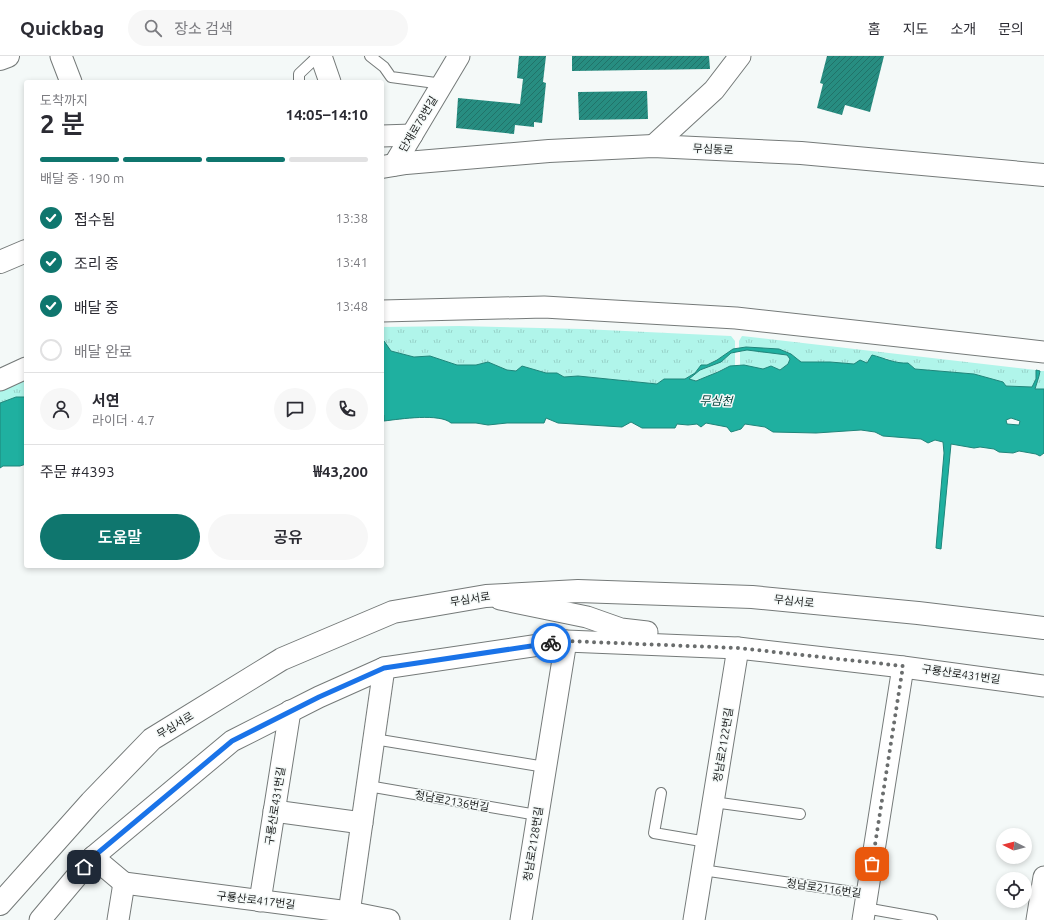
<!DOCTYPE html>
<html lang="ko">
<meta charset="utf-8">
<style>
:root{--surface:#fff;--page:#f7f7f7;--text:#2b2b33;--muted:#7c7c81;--line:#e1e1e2;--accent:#0f766e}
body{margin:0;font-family:Ubuntu,"Noto Sans KR",sans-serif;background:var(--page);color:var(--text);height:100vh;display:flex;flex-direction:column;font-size:15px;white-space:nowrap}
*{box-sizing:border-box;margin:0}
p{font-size:13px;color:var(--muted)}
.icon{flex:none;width:22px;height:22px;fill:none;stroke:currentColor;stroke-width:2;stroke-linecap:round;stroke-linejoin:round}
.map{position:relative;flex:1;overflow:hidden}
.side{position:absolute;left:24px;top:24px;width:360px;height:488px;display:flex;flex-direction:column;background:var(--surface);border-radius:4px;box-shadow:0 2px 6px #0003}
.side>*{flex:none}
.needle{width:26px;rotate:276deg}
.buttons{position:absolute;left:996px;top:772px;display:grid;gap:8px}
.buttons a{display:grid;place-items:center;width:36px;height:36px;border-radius:50%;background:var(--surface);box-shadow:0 2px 6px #0003;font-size:20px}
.pin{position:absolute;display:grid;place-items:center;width:34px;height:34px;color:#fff;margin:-17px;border-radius:8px;box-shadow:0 2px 6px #0006}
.courier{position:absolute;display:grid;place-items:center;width:40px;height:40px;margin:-20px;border:3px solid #1a73e8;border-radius:50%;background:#fff;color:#222;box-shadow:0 1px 5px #0007}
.headline em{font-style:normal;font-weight:600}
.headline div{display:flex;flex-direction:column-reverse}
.headline{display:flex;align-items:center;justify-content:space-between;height:68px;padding:0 16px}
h1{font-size:26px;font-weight:600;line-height:30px}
.bar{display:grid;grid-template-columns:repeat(4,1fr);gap:6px 4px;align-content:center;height:48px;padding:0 16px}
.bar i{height:5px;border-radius:3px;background:var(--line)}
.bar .selected{background:var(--accent)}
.bar p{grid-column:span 4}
.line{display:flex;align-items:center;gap:10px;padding:0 16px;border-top:1px solid var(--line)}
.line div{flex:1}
.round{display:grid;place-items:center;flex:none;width:42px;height:42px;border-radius:21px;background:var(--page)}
ol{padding:0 16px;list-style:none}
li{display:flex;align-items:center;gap:12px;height:44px}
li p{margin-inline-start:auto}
li .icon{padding:4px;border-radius:50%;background:var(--accent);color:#fff;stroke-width:4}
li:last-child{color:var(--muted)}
li i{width:22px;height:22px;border:2px solid var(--line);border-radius:50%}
.action{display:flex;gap:8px;margin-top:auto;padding:8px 16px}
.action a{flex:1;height:46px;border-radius:24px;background:var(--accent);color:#fff;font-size:16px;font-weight:600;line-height:46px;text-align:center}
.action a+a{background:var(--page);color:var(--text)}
header{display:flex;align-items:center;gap:24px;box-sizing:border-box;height:56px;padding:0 20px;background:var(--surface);border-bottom:1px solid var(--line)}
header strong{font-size:19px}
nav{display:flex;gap:22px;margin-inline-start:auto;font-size:14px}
.search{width:280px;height:36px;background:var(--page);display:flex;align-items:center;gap:10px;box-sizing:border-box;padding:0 14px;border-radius:22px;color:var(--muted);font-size:15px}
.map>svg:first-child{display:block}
.grass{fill:url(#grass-tufts)}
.water{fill:#1fb0a0;stroke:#1f857a;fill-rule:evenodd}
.building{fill:url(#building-hatch)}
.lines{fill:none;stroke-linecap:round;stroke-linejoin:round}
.lane-casing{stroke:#757a79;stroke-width:12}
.street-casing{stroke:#757a79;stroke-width:23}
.secondary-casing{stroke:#757a79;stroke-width:24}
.lane{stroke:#fff;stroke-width:10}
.street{stroke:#fff;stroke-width:21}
.secondary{stroke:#fff;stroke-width:22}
.done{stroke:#6a6d6d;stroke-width:4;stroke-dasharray:0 7.2}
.route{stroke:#1a73e8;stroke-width:5}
.labels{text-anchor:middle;stroke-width:3;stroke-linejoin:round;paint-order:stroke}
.street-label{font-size:11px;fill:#202222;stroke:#f4f9f8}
.water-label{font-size:12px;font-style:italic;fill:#003e38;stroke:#f4f9f8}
</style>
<header>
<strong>Quickbag</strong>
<div class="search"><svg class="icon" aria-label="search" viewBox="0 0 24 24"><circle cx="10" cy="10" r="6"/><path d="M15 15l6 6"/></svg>장소 검색</div>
<nav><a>홈</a><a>지도</a><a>소개</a><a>문의</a></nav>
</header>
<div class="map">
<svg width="1044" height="864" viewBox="0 0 1044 864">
<defs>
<pattern id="grass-tufts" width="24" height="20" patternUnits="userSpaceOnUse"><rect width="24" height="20" fill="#b0f5ea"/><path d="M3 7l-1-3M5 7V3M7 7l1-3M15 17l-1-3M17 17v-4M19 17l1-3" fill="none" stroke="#97d2c8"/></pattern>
<pattern id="building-hatch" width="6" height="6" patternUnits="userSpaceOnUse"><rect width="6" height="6" fill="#278d81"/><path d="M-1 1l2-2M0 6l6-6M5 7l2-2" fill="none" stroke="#217369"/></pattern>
</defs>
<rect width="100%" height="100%" fill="#f4f9f8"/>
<!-- grass -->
<g class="grass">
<polygon points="460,270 583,273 731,280 735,285 735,293 707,309 701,309 695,317 685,323 664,323 657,328 578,320 564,321 557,317 546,317 522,310 516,315 507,314 488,306 476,309 457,309 430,300 415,301 391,295 384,286 382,286 382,271"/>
<polygon points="742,280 1036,314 1036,323 1033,331 1006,330 1003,326 974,318 915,313 908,307 900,308 886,302 867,307 854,308 830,306 801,306 791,298 779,293 746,291 739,292 739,285"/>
<polygon points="747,294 787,299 790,303 788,308 780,314 771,310 763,313 740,310 740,296"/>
<path d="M735 296V310C720 310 707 326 688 324L700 314 721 306 731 297Z"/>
<polygon points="1040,315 1044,315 1044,333 1035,334 1039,320"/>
<polygon points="26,323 25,341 16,341 0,347 0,333"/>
</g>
<!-- water -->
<g class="water">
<path d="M384 285 391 295 414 301 430 300 457 309H476L488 306 507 314 516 315 522 310 546 317H557L564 321 578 320 657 328 664 323H685L695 317 701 309H707L717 304 733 293 746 291 779 293 791 298 801 306H830L854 308 860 304 867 307 872 299C884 302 896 308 908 307L915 313 974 318 1003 326 1006 330 1032 331 1036 323V314L1040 315 1039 320 1035 333H1044V397L1040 400 1036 398 1019 395 1013 397 999 396 994 393 980 391 974 392 951 388 941 493 936 492 944 397 943 386 935 384 928 387 921 383 883 380 875 376 861 374 816 377 773 376 765 371 745 368 741 373 731 376 727 371 706 367 701 371 697 368 688 369 677 368 675 372H642L631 366 622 371 558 367 546 362 544 367H507L488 369 476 367H451C440 357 400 363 384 365V359L382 358V286ZM747 294 787 299 790 303 788 308 780 314 771 310 763 313 744 309 730 310 718 316 696 325 689 323 700 314 721 306 731 297ZM1011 362 1020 365 1019 369 1007 368 1006 364Z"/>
<polygon points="26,339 26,408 20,410 3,410 0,412 0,347 16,341 25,341"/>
</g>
<!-- building -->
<g class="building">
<polygon points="519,0 546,0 543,26 546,27 542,67 534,66 534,71 515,69 514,78 456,72 458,42 520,48 523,23 517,22"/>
<polygon points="572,0 709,0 710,13 572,15"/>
<polygon points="827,0 884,0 870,56 845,49 842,59 817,52 823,28 820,27"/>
<polygon points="647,35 648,63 579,64 578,36"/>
</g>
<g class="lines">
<!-- lane casing -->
<g class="lane-casing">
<g id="lane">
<polyline points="370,0 384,11 391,21 443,28"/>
<polyline points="299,26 299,18 318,0"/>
<polyline points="374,683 545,711"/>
<polyline points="368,730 537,759"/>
<polyline points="661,737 654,777 707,786"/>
<polyline points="713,746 800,758"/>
<polyline points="702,814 867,838"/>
<polyline points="865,852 932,864"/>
</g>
</g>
<!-- street casing -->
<g class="street-casing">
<g id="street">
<polyline points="61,0 71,26"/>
<polyline points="321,0 330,26"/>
<polyline points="382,80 412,79"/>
<polyline points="653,90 714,34 740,0"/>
<polyline points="394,109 459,0"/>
<polyline points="382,255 544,251 736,262 1044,296"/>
<polyline points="0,324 26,312"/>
<polyline points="500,543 587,561 621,573 647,576"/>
<polyline points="274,755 362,767"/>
<polyline points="93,801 124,827"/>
<polyline points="124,827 349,856 389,864"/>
<polyline points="260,845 290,655"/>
<polyline points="40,864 93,801 232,685 319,641 384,612 566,585 738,592 903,611 1044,630"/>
<polyline points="118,864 124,827"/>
<polyline points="348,864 384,612"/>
<polyline points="521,864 566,585"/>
<polyline points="694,864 738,592"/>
<polyline points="863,864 903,611"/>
<polyline points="1037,864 1044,821"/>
</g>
</g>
<!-- secondary casing -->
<g class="secondary-casing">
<g id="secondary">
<polyline points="0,3 8,0"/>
<polyline points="382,111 406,107 549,95 653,90 801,97 1044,119"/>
<polyline points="0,206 26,195"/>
<polyline points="0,848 91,746 152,683 282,603 393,556 486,540 578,535 752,541 918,557 1044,572"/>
</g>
</g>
<!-- lane -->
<use href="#lane" class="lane"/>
<!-- street -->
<use href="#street" class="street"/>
<!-- secondary -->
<use href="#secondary" class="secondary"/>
</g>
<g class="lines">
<!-- done -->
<polyline class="done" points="551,587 566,585 738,592 903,610 872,808"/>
<!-- route -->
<polyline class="route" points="84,811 93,801 232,685 319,641 384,612 551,587"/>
</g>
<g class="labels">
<!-- street labels -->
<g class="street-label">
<text transform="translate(418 68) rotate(-59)" y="4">단재로78번길</text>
<text transform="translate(713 93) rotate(3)" y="4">무심동로</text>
<text transform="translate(470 543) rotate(-9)" y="4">무심서로</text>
<text transform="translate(794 545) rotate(6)" y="4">무심서로</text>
<text transform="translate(961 618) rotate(8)" y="4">구룡산로431번길</text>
<text transform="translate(175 669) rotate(-31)" y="4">무심서로</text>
<text transform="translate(723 689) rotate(-81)" y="4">청남로2122번길</text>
<text transform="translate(452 745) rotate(10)" y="4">청남로2136번길</text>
<text transform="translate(275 750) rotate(-81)" y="4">구룡산로431번길</text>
<text transform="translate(533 788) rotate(-81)" y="4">청남로2128번길</text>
<text transform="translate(824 832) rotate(8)" y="4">청남로2116번길</text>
<text transform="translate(256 844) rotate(7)" y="4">구룡산로417번길</text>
</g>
<!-- water labels -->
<g class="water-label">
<text transform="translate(716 345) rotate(2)" y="4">무심천</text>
</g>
</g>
</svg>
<div class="buttons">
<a><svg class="needle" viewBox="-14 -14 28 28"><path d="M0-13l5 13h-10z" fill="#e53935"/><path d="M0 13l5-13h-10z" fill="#7c7c81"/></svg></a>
<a><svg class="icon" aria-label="locate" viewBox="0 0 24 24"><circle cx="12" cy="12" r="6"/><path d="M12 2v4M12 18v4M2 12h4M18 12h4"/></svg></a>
</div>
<div class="pin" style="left:872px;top:808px;background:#ea580c"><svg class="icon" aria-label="bag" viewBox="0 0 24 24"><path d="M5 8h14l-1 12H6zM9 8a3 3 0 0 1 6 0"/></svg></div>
<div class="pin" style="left:84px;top:811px;background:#1f2937"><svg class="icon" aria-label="home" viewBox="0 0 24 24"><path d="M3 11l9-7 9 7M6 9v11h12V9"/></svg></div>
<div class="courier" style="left:551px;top:587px"><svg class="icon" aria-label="bike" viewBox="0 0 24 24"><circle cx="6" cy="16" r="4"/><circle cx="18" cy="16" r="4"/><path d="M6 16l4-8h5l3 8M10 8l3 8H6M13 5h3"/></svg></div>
<section class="side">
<div class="headline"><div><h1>2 분</h1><p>도착까지</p></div><em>14:05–14:10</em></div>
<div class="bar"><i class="selected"></i><i class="selected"></i><i class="selected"></i><i></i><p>배달 중 · 190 m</p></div>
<ol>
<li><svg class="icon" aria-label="check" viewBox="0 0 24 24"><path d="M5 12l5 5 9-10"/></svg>접수됨<p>13:38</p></li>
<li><svg class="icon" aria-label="check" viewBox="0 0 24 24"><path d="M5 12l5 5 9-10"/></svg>조리 중<p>13:41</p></li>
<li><svg class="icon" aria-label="check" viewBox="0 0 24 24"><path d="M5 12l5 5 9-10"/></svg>배달 중<p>13:48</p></li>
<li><i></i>배달 완료</li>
</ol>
<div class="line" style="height:72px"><a class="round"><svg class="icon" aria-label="person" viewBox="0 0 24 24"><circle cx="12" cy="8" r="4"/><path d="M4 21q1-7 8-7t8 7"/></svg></a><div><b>서연</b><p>라이더 · 4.7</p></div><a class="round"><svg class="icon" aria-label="chat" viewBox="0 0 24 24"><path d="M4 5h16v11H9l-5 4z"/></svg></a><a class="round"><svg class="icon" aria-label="phone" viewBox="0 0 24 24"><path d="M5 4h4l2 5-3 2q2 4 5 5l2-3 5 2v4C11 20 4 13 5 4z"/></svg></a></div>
<div class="line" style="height:52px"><div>주문 #4393</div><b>₩43,200</b></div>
<div class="action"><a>도움말</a><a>공유</a></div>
</section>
</div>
